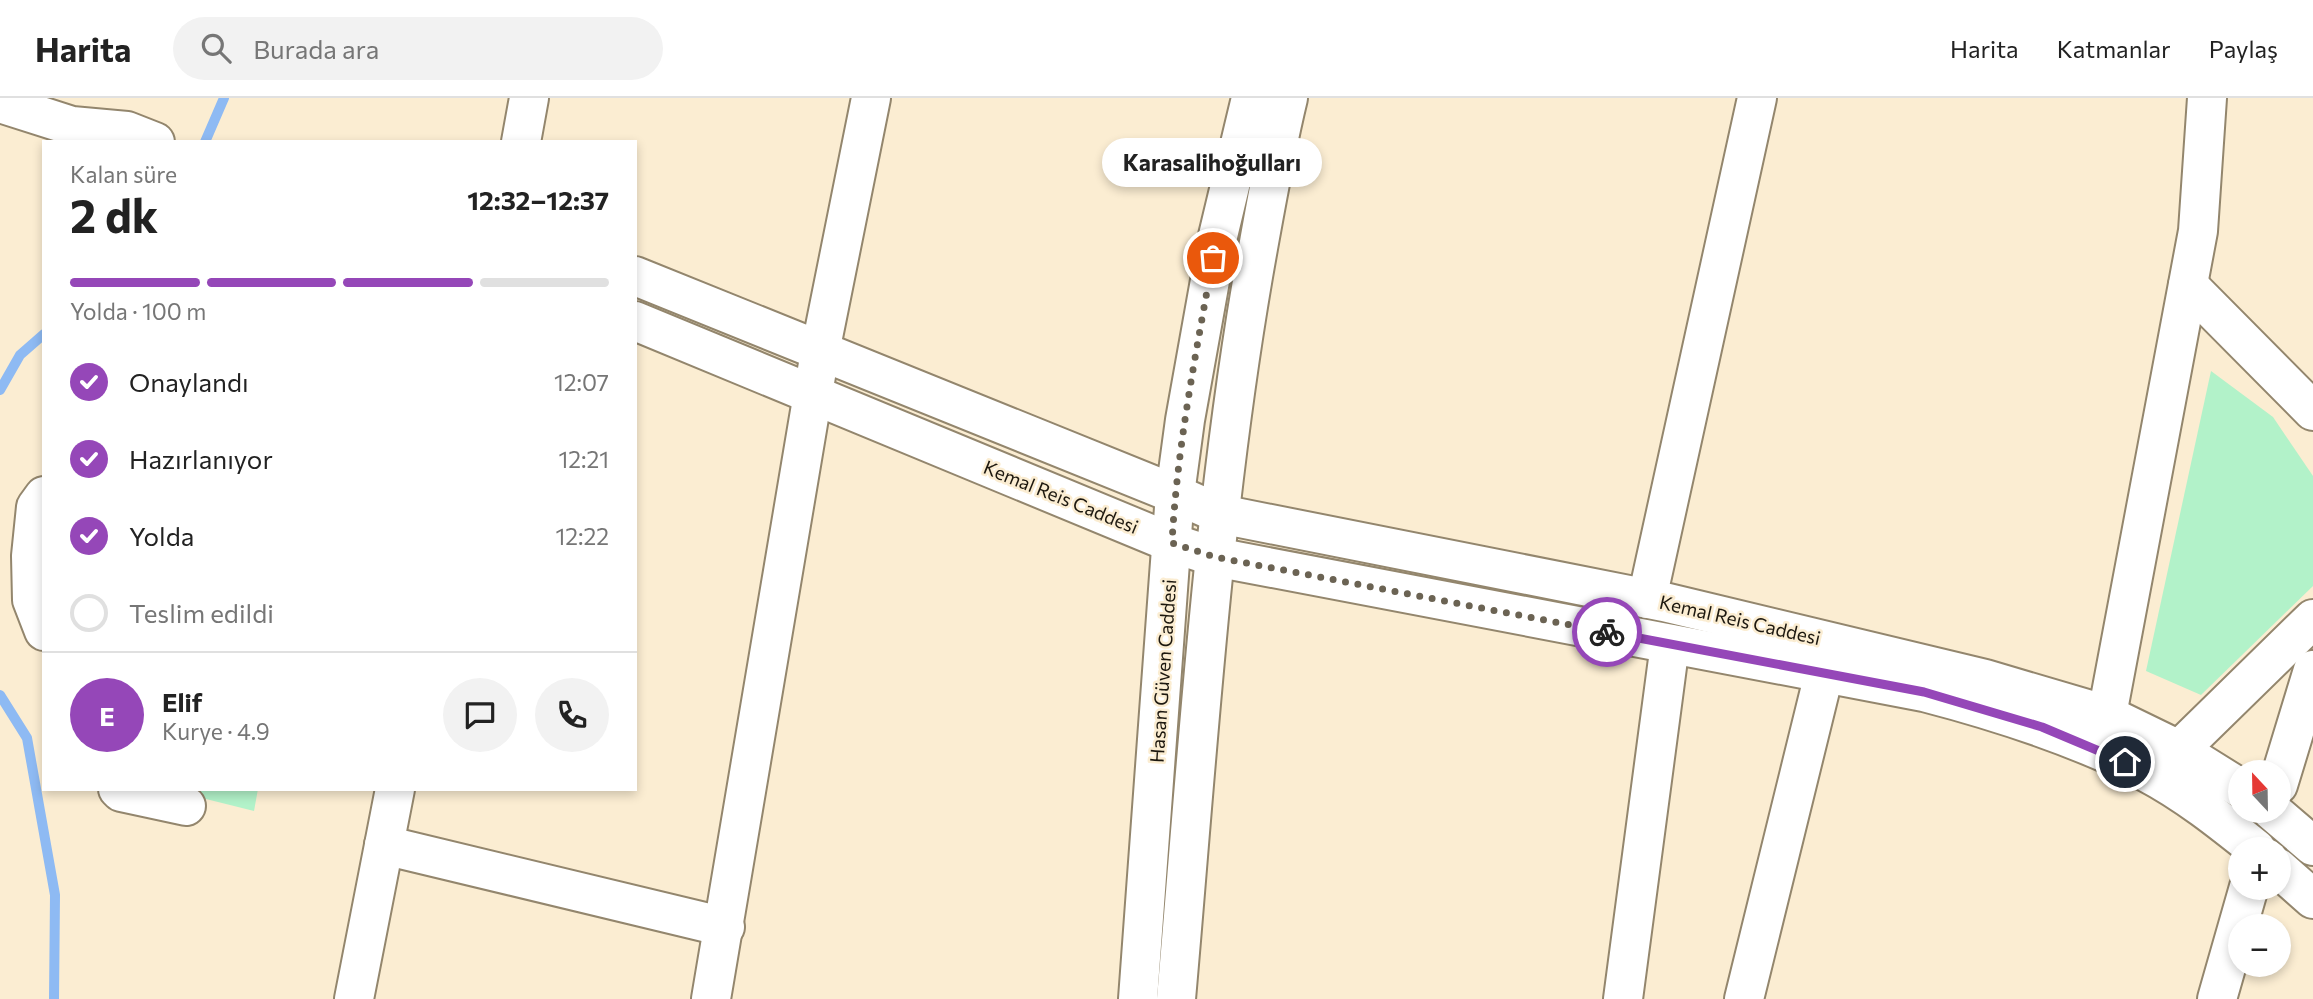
<!DOCTYPE html>
<html lang="tr">
<meta charset="utf-8">
<style>
:root{--surface:#fff;--page:#f2f2f2;--text:#222;--muted:#767676;--line:#e0e0e0;--accent:#9547b8}
body{margin:0;font-family:Commissioner,sans-serif;background:var(--page);color:var(--text);height:100vh;display:flex;flex-direction:column;font-size:26px;white-space:nowrap}
*{box-sizing:border-box;margin:0}
p{font-size:23px;color:var(--muted)}
.icon{flex:none;width:38px;height:38px;fill:none;stroke:currentColor;stroke-width:2;stroke-linecap:round;stroke-linejoin:round}
.map{position:relative;flex:1;overflow:hidden}
.panel{position:absolute;left:42px;top:42px;width:595px;height:651px;display:flex;flex-direction:column;background:var(--surface);border-radius:0px;box-shadow:0 4px 10px #0003}
.panel>*{flex:none}
.needle{width:46px;rotate:338deg}
.controls{position:absolute;left:2228px;top:662px;display:grid;gap:14px}
.controls a{display:grid;place-items:center;width:63px;height:63px;border-radius:50%;background:var(--surface);box-shadow:0 4px 10px #0003;font-size:35px}
.pin{position:absolute;display:grid;place-items:center;width:60px;height:60px;color:#fff;margin:-30px;border:4px solid #fff;border-radius:50%;box-shadow:0 2px 7px #0007}
.courier{position:absolute;display:grid;place-items:center;width:70px;height:70px;margin:-35px;border:5px solid #9547b8;border-radius:50%;background:#fff;color:#222;box-shadow:0 2px 9px #0007}
.bubble{position:absolute;height:49px;border-radius:24px;background:var(--surface);box-shadow:0 4px 10px #0003;font-size:23px;font-weight:700;line-height:49px;text-align:center}
.overview em{font-style:normal;font-weight:700}
.overview div{display:flex;flex-direction:column-reverse}
.overview{display:flex;align-items:center;justify-content:space-between;height:119px;padding:0 28px}
h1{font-size:46px;font-weight:700;line-height:52px}
.bar{display:grid;grid-template-columns:repeat(4,1fr);gap:10px 7px;align-content:center;height:84px;padding:0 28px}
.bar i{height:9px;border-radius:5px;background:var(--line)}
.bar .selected{background:var(--accent)}
.bar p{grid-column:span 4}
.line{display:flex;align-items:center;gap:18px;padding:0 28px;border-top:2px solid var(--line)}
.line div{flex:1}
.round{display:grid;place-items:center;flex:none;width:74px;height:74px;border-radius:37px;background:var(--page)}
ol{padding:0 28px;list-style:none}
li{display:flex;align-items:center;gap:21px;height:77px}
li p{margin-inline-start:auto}
li .icon{padding:7px;border-radius:50%;background:var(--accent);color:#fff;stroke-width:4}
li:last-child{color:var(--muted)}
li i{width:38px;height:38px;border:4px solid var(--line);border-radius:50%}
header{display:flex;align-items:center;gap:42px;box-sizing:border-box;height:98px;padding:0 35px;background:var(--surface);border-bottom:2px solid var(--line)}
header strong{font-size:33px}
nav{display:flex;gap:38px;margin-inline-start:auto;font-size:24px}
.search{width:490px;height:63px;background:var(--page);display:flex;align-items:center;gap:18px;box-sizing:border-box;padding:0 24px;border-radius:38px;color:var(--muted);font-size:26px}
.map>svg:first-child{display:block}
.green{fill:#b2f2c9}
.lines{fill:none;stroke-linecap:round;stroke-linejoin:round}
.stream{stroke:#8ebaf3;stroke-width:10}
.minor-casing{stroke:#93866d;stroke-width:42}
.minor{stroke:#fff;stroke-width:38}
.done{stroke:#6b6353;stroke-width:7;stroke-dasharray:0 12.6}
.route{stroke:#9547b8;stroke-width:9}
.labels{text-anchor:middle;stroke-width:5;stroke-linejoin:round;paint-order:stroke}
.street-label{font-size:19px;fill:#1d180f;stroke:#fbedd2}
</style>
<header>
<strong>Harita</strong>
<div class="search"><svg class="icon" aria-label="search" viewBox="0 0 24 24"><circle cx="10" cy="10" r="6"/><path d="M15 15l6 6"/></svg>Burada ara</div>
<nav><a>Harita</a><a>Katmanlar</a><a>Paylaş</a></nav>
</header>
<div class="map">
<svg width="2313" height="901" viewBox="0 0 2313 901">
<rect width="100%" height="100%" fill="#fbedd2"/>
<!-- green -->
<g class="green">
<polygon points="2211,273 2273,319 2313,378 2313,488 2201,597 2146,573"/>
<polygon points="166,691 258,691 254,713"/>
</g>
<g class="lines">
<!-- stream -->
<g class="stream">
<polyline points="205,44 224,0"/>
<polyline points="0,292 20,257 44,236"/>
<polyline points="0,597 27,640 55,797 54,901"/>
</g>
<!-- minor casing -->
<g class="minor-casing">
<g id="minor">
<polyline points="0,5 72,28 127,33 155,44"/>
<polyline points="521,44 529,0"/>
<polyline points="635,178 1175,396 1220,416 1664,504 1985,581 2107,617 2179,652 2240,690"/>
<polyline points="2188,187 2313,313"/>
<path d="M635 223 1172 445 1215 459 1924 594C2001 614 2076 638 2146 674 2186 695 2221 723 2256 751"/>
<polyline points="44,398 36,409 31,458 32,502 44,533"/>
<polyline points="1647,501 1757,0"/>
<polyline points="2107,617 2198,133 2207,0"/>
<polyline points="2179,652 2313,521"/>
<polyline points="2278,687 2313,572"/>
<polyline points="118,691 121,694 186,708"/>
<polyline points="2271,712 2313,748"/>
<polyline points="384,747 725,829"/>
<polyline points="2278,770 2313,801"/>
<polyline points="354,901 395,691"/>
<polyline points="711,901 820,254 871,0"/>
<polyline points="1138,901 1175,396 1185,322 1218,138 1251,0"/>
<path d="M1176 901C1198 650 1213 398 1258 150 1267 100 1276 49 1288 0"/>
<polyline points="1623,901 1670,546"/>
<polyline points="1744,901 1824,576"/>
<polyline points="2217,901 2249,789"/>
</g>
</g>
<!-- minor -->
<use href="#minor" class="minor"/>
</g>
<g class="lines">
<!-- done -->
<path class="done" d="M1213 160C1196 255 1177 349 1172 445L1215 459 1607 534"/>
<!-- route -->
<polyline class="route" points="1607,534 1924,594 2042,629 2125,664"/>
</g>
<g class="labels">
<!-- street labels -->
<g class="street-label">
<text transform="translate(1061 399) rotate(22)" y="7">Kemal Reis Caddesi</text>
<text transform="translate(1740 522) rotate(13)" y="7">Kemal Reis Caddesi</text>
<text transform="translate(1163 573) rotate(-86)" y="7">Hasan Güven Caddesi</text>
</g>
</g>
</svg>
<div class="controls">
<a><svg class="needle" viewBox="-14 -14 28 28"><path d="M0-13l5 13h-10z" fill="#e53935"/><path d="M0 13l5-13h-10z" fill="#767676"/></svg></a>
<a>+</a>
<a>−</a>
</div>
<div class="pin" style="left:1213px;top:160px;background:#ea580c"><svg class="icon" aria-label="bag" viewBox="0 0 24 24"><path d="M5 8h14l-1 12H6zM9 8a3 3 0 0 1 6 0"/></svg></div>
<div class="pin" style="left:2125px;top:664px;background:#1f2937"><svg class="icon" aria-label="home" viewBox="0 0 24 24"><path d="M3 11l9-7 9 7M6 9v11h12V9"/></svg></div>
<div class="courier" style="left:1607px;top:534px"><svg class="icon" aria-label="bike" viewBox="0 0 24 24"><circle cx="6" cy="16" r="4"/><circle cx="18" cy="16" r="4"/><path d="M6 16l4-8h5l3 8M10 8l3 8H6M13 5h3"/></svg></div>
<div class="bubble" style="left:1102px;top:40px;width:220px">Karasalihoğulları</div>
<section class="panel">
<div class="overview"><div><h1>2 dk</h1><p>Kalan süre</p></div><em>12:32–12:37</em></div>
<div class="bar"><i class="selected"></i><i class="selected"></i><i class="selected"></i><i></i><p>Yolda · 100 m</p></div>
<ol>
<li><svg class="icon" aria-label="check" viewBox="0 0 24 24"><path d="M5 12l5 5 9-10"/></svg>Onaylandı<p>12:07</p></li>
<li><svg class="icon" aria-label="check" viewBox="0 0 24 24"><path d="M5 12l5 5 9-10"/></svg>Hazırlanıyor<p>12:21</p></li>
<li><svg class="icon" aria-label="check" viewBox="0 0 24 24"><path d="M5 12l5 5 9-10"/></svg>Yolda<p>12:22</p></li>
<li><i></i>Teslim edildi</li>
</ol>
<div class="line" style="height:126px"><b class="round" style="background:var(--accent);color:#fff">E</b><div><b>Elif</b><p>Kurye · 4.9</p></div><a class="round"><svg class="icon" aria-label="chat" viewBox="0 0 24 24"><path d="M4 5h16v11H9l-5 4z"/></svg></a><a class="round"><svg class="icon" aria-label="phone" viewBox="0 0 24 24"><path d="M5 4h4l2 5-3 2q2 4 5 5l2-3 5 2v4C11 20 4 13 5 4z"/></svg></a></div>
</section>
</div>
